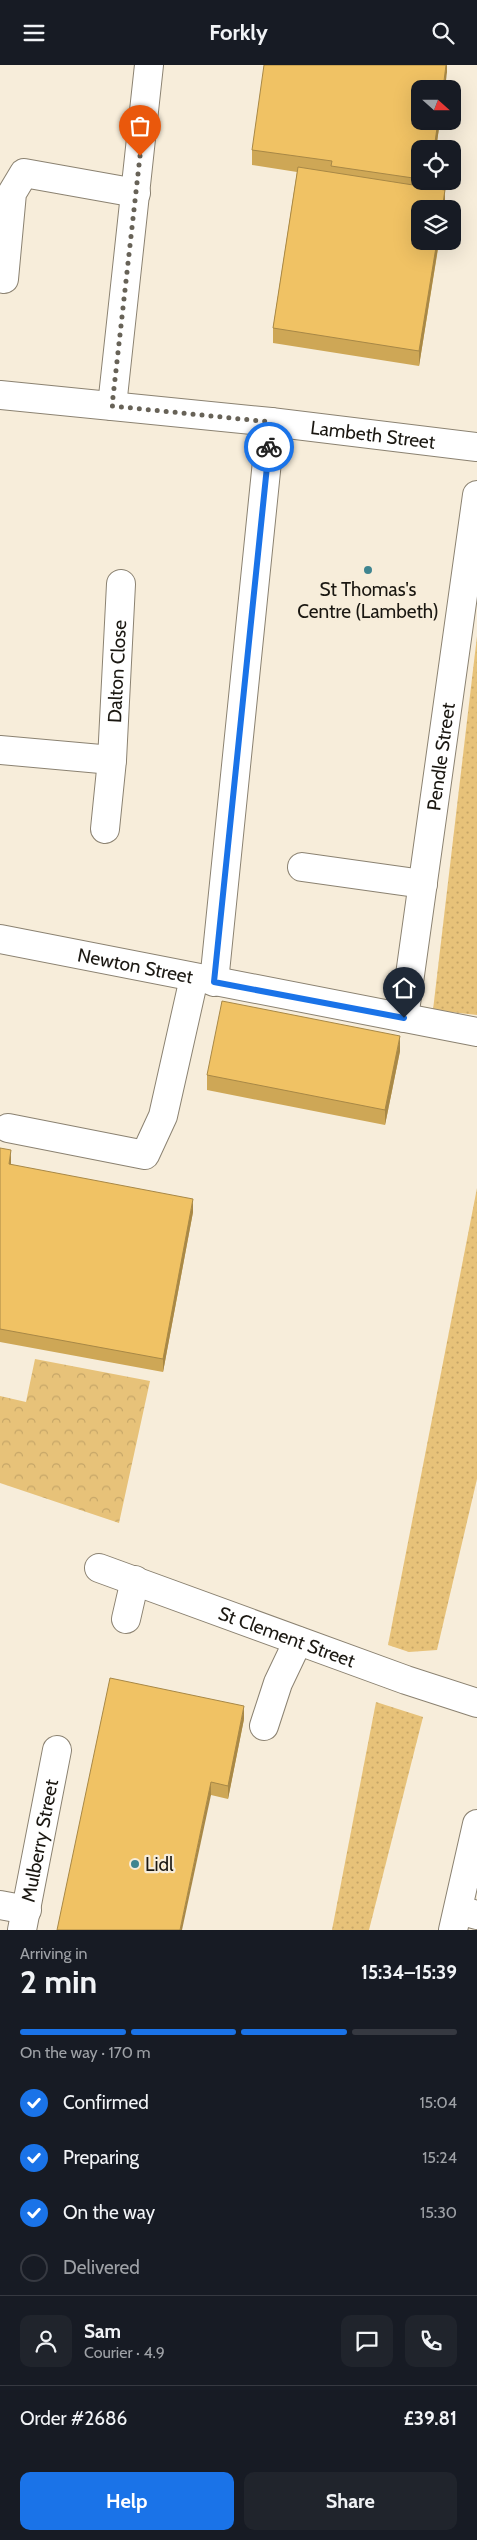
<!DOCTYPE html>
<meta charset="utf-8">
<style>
:root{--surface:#171b24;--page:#20242c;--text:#f1f3f6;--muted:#9ea1a6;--line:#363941;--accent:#1a73e8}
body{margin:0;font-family:Cabin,sans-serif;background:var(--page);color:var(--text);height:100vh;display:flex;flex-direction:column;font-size:19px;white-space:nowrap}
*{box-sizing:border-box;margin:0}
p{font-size:16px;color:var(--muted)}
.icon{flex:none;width:28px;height:28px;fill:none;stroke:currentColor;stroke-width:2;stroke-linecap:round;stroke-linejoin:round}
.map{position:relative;height:1865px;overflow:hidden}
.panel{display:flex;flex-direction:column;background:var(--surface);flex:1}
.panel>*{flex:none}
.needle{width:32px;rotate:111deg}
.controls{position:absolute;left:411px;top:15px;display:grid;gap:10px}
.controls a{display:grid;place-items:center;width:50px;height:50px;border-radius:10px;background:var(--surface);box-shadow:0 5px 20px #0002;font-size:25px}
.pin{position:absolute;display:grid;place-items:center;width:42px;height:42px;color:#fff;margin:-51px -21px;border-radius:50% 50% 50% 0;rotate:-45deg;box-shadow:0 0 5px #0007}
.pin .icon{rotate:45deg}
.courier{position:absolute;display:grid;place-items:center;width:50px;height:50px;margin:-25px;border:4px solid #1a73e8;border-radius:50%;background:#fff;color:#222;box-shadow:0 1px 6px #0007}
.headline em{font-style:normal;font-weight:700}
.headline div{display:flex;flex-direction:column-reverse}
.headline{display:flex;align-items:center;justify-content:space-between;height:85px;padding:0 20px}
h1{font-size:32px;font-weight:700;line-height:38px}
.bar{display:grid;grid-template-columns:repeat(4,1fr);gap:8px 5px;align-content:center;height:60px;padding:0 20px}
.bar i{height:6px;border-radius:4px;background:var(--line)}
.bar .selected{background:var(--accent)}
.bar p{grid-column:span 4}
.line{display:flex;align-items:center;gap:12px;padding:0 20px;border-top:1px solid var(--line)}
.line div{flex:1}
.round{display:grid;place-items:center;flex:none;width:52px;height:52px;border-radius:10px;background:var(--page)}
ol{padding:0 20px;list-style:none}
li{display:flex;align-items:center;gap:15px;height:55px}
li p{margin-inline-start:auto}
li .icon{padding:5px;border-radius:50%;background:var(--accent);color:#fff;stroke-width:4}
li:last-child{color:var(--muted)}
li i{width:28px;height:28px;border:2px solid var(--line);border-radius:50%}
.button{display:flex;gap:10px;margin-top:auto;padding:10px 20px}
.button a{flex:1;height:58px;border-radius:10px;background:var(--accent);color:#fff;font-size:20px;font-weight:700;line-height:58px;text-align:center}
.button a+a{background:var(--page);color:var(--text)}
header{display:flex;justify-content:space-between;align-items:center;height:65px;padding:0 20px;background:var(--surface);font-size:22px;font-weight:700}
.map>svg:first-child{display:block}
.grass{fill:url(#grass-dots)}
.park{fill:url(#park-crowns)}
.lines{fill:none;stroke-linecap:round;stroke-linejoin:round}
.minor-casing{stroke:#8b8271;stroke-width:30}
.highway-casing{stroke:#8b8271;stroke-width:30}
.minor{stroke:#fff;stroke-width:28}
.highway{stroke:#fff;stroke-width:28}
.wall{fill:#cea756}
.shaded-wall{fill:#a88846}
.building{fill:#f0c264;stroke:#a88846}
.done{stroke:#676257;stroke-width:5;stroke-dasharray:0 9}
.route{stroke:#1a73e8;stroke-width:6}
.poi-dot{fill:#3f8590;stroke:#f7edda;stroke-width:2}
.labels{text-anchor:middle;stroke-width:4.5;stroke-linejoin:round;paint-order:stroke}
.street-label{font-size:19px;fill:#1a1711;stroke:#f7edda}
.poi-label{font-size:19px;fill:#1a1711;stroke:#f7edda}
</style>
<header><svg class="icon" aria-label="menu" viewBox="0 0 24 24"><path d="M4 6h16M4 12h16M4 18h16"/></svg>Forkly<svg class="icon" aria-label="search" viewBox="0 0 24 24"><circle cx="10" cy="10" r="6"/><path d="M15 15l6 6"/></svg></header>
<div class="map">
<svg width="477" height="1865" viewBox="0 0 477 1865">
<defs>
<pattern id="grass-dots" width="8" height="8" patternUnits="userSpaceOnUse" patternTransform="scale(1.25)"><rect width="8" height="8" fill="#e7c279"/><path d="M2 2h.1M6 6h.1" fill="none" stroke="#c6a668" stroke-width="1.8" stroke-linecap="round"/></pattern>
<pattern id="park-crowns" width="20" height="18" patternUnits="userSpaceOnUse" patternTransform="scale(1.25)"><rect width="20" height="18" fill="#e7c279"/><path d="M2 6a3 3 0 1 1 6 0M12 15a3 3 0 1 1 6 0" fill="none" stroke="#c6a668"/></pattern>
</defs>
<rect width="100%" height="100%" fill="#f7edda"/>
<!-- grass -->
<g class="grass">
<polygon points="477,571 477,950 433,945"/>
<polygon points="477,1123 477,1414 437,1585 409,1587 388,1580"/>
<polygon points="376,1637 423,1652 369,1865 332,1865"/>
</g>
<!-- park -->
<polygon class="park" points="35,1294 150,1316 119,1458 0,1418 0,1331 26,1337"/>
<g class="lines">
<!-- minor casing -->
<g class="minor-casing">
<g id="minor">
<polyline points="4,214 12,128 24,108 136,128"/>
<path id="s1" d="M0 330 271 357 477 382"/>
<polyline points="112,341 149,0"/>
<polyline points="0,685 112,695"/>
<path id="s2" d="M105 764 112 695 121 519"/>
<polyline points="302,802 423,819"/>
<path id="s3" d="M0 874 477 967"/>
<polyline points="214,917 271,357"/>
<path id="s4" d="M404 953 477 430"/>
<polyline points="8,1063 145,1090 163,1051 194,913"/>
<path id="s5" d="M99 1503 406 1615 477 1638"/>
<polyline points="126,1554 135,1515"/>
<polyline points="264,1661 278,1618 298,1576"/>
<polyline points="0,1840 27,1845"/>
<polyline points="459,1845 477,1850"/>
<path id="s6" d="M22 1865 57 1685"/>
</g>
</g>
<!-- highway casing -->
<g class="highway-casing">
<polyline id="highway" points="453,1865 477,1759"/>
</g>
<!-- minor -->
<use href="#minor" class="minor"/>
<!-- highway -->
<use href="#highway" class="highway"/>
</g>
<!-- wall -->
<g class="wall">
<polygon points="447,0 447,7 420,56 440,56 436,84 420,84 420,116 432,116 431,123 445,141 419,301 273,278 273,263 297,107 252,100 252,85"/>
<polygon points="400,986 385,1060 207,1025 207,1010"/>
<polygon points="0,1083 11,1098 11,1100 193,1147 163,1307 0,1277"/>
<polygon points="244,1654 228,1734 211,1730 57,1865"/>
</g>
<!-- shaded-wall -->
<g class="shaded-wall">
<polygon points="446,0 447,0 447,7 445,24 443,24"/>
<polygon points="438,56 440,56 436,84 434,84"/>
<polygon points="430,116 432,116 430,131"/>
<polygon points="445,125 445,141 444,144 442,144"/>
<polygon points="437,176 439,176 419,301 419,286"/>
<polygon points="400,971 400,986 385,1060 385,1045"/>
<polygon points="11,1085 11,1098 9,1112 9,1099"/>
<polygon points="193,1134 193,1147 163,1307 163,1294"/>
<polygon points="244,1641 244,1654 228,1734 228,1721"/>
<polygon points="211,1717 211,1730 182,1865 180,1865"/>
</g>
<!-- building -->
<g class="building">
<polygon points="264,0 446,0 443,24 420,24 420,56 438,56 434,84 420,84 420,114 331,101 332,96 252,85"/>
<polygon points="298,102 445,125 442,144 420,144 420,176 437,176 419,286 273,263"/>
<polygon points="222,936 400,971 385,1045 207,1010"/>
<polygon points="0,1083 11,1085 9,1099 193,1134 163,1294 0,1264"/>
<polygon points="110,1613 244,1641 228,1721 211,1717 180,1865 57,1865"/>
</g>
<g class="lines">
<!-- done -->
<polyline class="done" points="140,91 112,341 271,357 269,382"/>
<!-- route -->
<polyline class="route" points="269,382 214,917 404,953"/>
</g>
<!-- markers -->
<g class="poi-dot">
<circle cx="368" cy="505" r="5"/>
<circle cx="135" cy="1799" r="5"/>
</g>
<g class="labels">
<!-- street labels -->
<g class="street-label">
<text dy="7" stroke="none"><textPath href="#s1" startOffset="375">Lambeth Street</textPath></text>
<text dy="7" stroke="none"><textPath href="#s2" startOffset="158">Dalton Close</textPath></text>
<text dy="7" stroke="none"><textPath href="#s4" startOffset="264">Pendle Street</textPath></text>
<text dy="7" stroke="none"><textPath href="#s3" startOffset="138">Newton Street</textPath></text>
<text dy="7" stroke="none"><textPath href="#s5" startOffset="200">St Clement Street</textPath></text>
<text dy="7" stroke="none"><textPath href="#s6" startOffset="91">Mulberry Street</textPath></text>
</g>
<!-- poi labels -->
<g class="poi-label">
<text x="368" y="531">St Thomas's<tspan x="368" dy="22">Centre (Lambeth)</tspan></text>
<text x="145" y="1806" text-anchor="start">Lidl</text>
</g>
</g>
</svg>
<div class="controls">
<a><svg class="needle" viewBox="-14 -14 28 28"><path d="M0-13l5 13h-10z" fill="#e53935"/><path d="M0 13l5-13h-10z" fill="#9ea1a6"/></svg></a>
<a><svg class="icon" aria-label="locate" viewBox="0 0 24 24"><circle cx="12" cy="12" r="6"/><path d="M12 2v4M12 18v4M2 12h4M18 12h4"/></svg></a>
<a><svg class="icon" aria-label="layers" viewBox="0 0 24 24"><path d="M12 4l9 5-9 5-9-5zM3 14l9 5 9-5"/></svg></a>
</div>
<div class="pin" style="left:140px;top:91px;background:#ea580c"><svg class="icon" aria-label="bag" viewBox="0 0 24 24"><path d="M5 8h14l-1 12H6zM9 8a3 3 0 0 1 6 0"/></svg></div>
<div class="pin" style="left:404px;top:953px;background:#1f2937"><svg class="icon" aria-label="home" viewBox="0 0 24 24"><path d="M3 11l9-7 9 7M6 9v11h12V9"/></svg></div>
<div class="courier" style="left:269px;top:382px"><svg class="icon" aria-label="bike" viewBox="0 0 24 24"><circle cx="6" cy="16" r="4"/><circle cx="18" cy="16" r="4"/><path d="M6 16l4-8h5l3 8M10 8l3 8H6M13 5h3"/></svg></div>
</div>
<section class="panel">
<div class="headline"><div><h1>2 min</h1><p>Arriving in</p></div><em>15:34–15:39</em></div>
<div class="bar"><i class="selected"></i><i class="selected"></i><i class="selected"></i><i></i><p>On the way · 170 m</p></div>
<ol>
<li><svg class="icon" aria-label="check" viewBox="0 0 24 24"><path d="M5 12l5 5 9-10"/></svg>Confirmed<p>15:04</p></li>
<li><svg class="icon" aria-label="check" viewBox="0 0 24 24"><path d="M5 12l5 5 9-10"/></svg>Preparing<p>15:24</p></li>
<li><svg class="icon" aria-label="check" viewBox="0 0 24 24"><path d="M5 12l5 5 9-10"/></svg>On the way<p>15:30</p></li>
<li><i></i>Delivered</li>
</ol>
<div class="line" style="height:90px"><a class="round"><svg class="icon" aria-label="person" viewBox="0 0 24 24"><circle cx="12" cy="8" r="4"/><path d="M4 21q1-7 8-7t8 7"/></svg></a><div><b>Sam</b><p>Courier · 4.9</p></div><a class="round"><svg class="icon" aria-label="chat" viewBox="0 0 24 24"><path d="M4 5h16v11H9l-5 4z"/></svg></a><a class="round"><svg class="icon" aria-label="phone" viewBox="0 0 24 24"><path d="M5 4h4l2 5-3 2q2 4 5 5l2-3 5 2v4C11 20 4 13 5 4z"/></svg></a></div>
<div class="line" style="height:65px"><div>Order #2686</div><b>£39.81</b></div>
<div class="button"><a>Help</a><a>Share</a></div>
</section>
